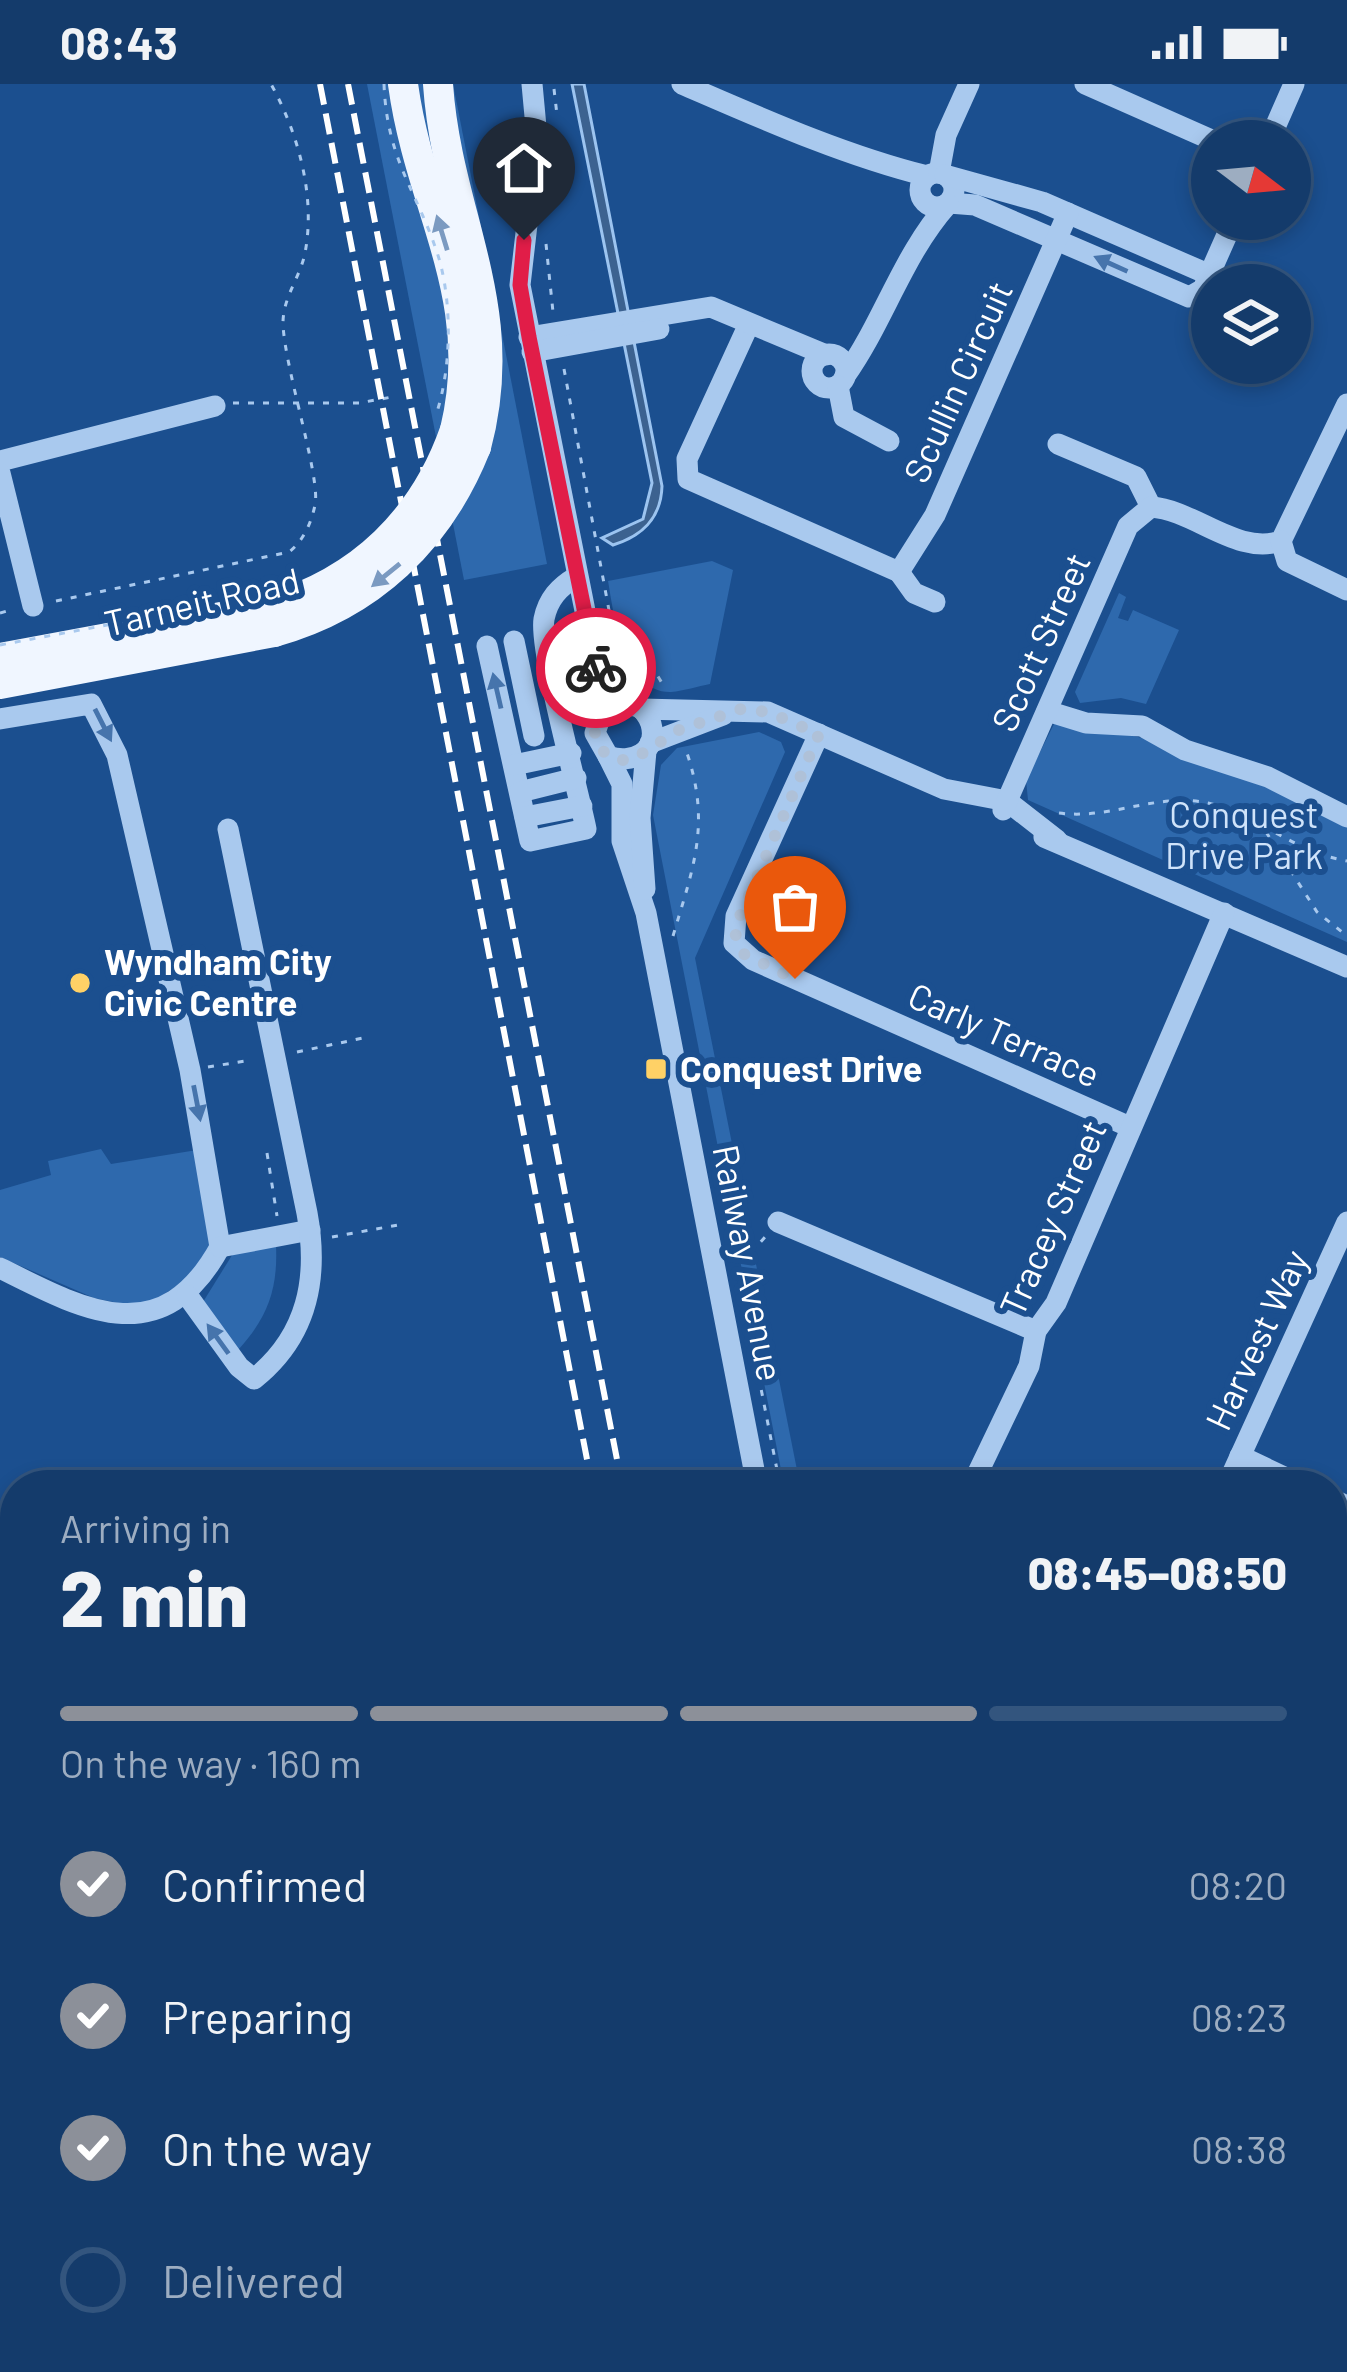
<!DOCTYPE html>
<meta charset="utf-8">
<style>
:root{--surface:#143b6b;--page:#214673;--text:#f1f3f6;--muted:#9dadc1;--line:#33557e;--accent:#8c9099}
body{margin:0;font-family:Barlow,sans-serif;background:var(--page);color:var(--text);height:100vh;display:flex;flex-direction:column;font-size:45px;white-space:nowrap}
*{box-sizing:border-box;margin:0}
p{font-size:39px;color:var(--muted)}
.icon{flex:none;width:66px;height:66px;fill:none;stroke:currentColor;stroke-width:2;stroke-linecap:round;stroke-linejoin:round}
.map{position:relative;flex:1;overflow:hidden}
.drawer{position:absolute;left:0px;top:1386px;width:1347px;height:903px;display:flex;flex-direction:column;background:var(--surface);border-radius:48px 48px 0 0;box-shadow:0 6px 18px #0003,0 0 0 3px var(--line)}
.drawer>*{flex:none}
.needle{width:78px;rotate:106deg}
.controls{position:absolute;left:1191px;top:36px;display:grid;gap:24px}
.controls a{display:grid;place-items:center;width:120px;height:120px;border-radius:50%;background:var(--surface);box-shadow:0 6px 18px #0003,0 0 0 3px var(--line);font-size:60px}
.pin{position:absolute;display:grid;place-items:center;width:102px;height:102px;color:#fff;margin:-123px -51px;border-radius:50% 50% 50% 0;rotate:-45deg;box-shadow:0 0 12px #0007}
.pin .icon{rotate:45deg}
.courier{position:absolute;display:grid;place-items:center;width:120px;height:120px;margin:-60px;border:9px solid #e11d48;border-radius:50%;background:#fff;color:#222;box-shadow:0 3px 15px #0007}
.summary em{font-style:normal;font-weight:800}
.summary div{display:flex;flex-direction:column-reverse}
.summary{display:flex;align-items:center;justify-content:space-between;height:204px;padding:0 60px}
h1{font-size:78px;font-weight:800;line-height:90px}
.bar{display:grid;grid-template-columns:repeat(4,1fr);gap:18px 12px;align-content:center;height:144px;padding:0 60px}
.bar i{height:15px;border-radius:9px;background:var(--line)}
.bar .active{background:var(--accent)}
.bar p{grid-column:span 4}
ol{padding:0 60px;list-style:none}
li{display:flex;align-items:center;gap:36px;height:132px}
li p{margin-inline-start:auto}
li .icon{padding:12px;border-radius:50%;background:var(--accent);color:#fff;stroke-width:4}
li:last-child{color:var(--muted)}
li i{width:66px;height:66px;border:6px solid var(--line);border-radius:50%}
.status{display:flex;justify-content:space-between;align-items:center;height:84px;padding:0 60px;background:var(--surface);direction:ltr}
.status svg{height:33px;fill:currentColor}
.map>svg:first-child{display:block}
.green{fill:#2e69ad}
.water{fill:#3c6290;stroke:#9cc4f0;stroke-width:3}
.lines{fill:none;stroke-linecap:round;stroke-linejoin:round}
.path{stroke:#a9c9ee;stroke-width:3;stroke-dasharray:6 9;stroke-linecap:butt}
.minor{stroke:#a9c9ee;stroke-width:21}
.major{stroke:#f0f6ff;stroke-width:30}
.highway{stroke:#fff;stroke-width:36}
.rail{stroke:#fff;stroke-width:6;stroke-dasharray:21 9;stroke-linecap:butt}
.path-bridge{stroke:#a9c9ee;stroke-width:3;stroke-dasharray:6 9;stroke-linecap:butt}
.major-bridge{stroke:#f0f6ff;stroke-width:30}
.oneway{fill:#7b9ac1}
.oneway2{fill:#4674ac}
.done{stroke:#afc1d8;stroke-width:12;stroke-dasharray:0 21.6}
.route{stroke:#e11d48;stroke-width:15}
.poi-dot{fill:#ffd166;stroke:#1b4f8f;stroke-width:4.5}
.labels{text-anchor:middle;stroke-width:12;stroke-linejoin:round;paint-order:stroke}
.street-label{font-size:36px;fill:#fff;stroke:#1b4f8f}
.park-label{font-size:36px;fill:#cfe3fa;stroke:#1b4f8f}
.poi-label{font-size:36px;font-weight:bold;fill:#fff;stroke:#1b4f8f;text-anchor:start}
</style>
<div class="status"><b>08:43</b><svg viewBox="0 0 49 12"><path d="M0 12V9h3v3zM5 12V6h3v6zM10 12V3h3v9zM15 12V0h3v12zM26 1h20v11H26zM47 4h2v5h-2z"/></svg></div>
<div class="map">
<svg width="1347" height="2288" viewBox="0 0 1347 2288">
<rect width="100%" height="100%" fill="#1b4f8f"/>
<!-- green -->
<g class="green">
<polygon points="367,0 453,0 547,480 464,496"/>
<path d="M712 477 733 486 710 600C698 602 684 607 671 608 623 609 614 531 608 497Z"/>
<polygon points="1119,509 1126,513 1118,534 1128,537 1133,526 1179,546 1146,620 1121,614 1080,619 1075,608"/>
<path d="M1054 640C1129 644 1203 670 1271 703 1297 716 1318 731 1347 740V858L1028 716 1026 696Z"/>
<polygon points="759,648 781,658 785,668 695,874 800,1401 784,1401 653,731 661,681 677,664"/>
<polygon points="101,1065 111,1080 197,1066 212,1152 202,1186 142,1224 94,1214 0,1173 0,1106 51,1091 48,1077"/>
<path d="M276 1161C278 1205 268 1233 238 1266L203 1218 234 1168Z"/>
<polygon points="1332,2154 1347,2161 1347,2288 960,2288 957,2274 1332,2274"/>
</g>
<!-- water -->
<path class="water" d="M572 0H584L662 402C661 435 642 452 613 461L602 454 643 435 652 399Z"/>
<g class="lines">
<!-- path -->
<g class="path">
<polyline points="554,5 557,31"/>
<polyline points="546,160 553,228"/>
<polyline points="564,285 611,537 639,561 665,604"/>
<polyline points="233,319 359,319 392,313"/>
<path d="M56 517 289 468C303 457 311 440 315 421 321 393 284 283 283 239 283 213 300 194 305 169 316 112 298 49 271 0"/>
<polyline points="0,529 11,526"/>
<path d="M1059 729C1111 736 1157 708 1208 719 1258 730 1290 767 1347 777"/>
<polyline points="1266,748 1317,828 1347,852"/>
<path d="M673 852C693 784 711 741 687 669"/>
<polyline points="297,968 363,954"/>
<polyline points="208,983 252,976"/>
<polyline points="267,1069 277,1132"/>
<polyline points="332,1153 398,1141"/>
<polyline points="733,1165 757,1162 765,1153"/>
<polyline points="741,1203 780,1401"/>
<polyline points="1332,2095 1347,2102"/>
<polyline points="1333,2102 1347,2070"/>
<polyline points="952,2274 955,2288"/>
</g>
<!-- minor -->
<g class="minor">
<polyline points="532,0 537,54 520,201 599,597 596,639"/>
<path d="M682 0C763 35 843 71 927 92"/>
<polyline points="1085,0 1214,57"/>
<polyline points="1269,57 1294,0"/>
<circle cx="937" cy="106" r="17"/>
<polyline points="939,89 946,51 969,0"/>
<polyline points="945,91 1042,118 1210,191"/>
<polyline points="949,119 975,121 1189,213 1203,205 1234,135"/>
<polyline points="749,240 687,375 688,395 899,488 935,431 1068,129"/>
<polyline points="529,253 711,223 826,271"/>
<polyline points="532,268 659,245"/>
<circle cx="829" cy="287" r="17"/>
<path d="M845 292C884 237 903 170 948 120"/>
<polyline points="838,302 844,333 889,357"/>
<polyline points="1058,360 1136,393 1151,423"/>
<polyline points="0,377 215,322"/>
<polyline points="0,389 33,522"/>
<path d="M1151 423C1195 426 1237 472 1281 457L1347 320"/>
<polyline points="1281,457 1287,477 1347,506"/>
<polyline points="899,488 914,509 935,518"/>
<path d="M599 556C606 571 612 588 621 601 629 614 647 625 651 640 659 668 631 681 608 672L595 649 601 631 617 620 636 622"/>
<polyline points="514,557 534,652"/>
<path d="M487 562 530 757 586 745C578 705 539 566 544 535 548 515 559 503 576 493"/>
<polyline points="641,625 768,628 944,705 1007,717 1057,756"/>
<polyline points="1047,627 1086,639 1142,642 1185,666 1268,693 1347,733"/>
<path d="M0 635 91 620 117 671 190 986 220 1163C162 1268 87 1228 0 1184"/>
<polyline points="819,650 736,832 734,859 753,876 1130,1043"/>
<polyline points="650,659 723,631"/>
<polyline points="608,672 622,700 622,757 646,829 757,1401"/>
<polyline points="514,681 571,669"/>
<polyline points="520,708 576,694"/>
<polyline points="1003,726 1128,442 1151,423"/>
<polyline points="525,733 582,722"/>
<polyline points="1044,753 1347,883"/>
<polyline points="645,805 640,734 646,667"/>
<polyline points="778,1138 1036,1247"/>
<polyline points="220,1163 310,1146"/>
<path d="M187 1211 239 1283 254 1295C308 1252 319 1194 307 1129L228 745"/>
<polyline points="1240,1372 1301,1401"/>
<polyline points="972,1401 1029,1282 1036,1247 1056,1219 1224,829"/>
<polyline points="1227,1401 1347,1138"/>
<polyline points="1332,1415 1347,1422"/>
<polyline points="0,1464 15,1460"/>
<polyline points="1332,1673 1347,1679"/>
<polyline points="0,1703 15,1762"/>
<polyline points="1332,1928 1347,1934"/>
<polyline points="1332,2124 1347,2131"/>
<polyline points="144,2274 147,2288"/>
<polyline points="503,2274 506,2288"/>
<polyline points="929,2274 932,2288"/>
<polyline points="1236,2274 1242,2288"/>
<polyline points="1277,2288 1283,2274 1314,2288"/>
</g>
<!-- major -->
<g class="major">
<path d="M403 0C420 126 487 213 455 346"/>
<path d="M438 0C447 133 514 223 476 363"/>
<polyline points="0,574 269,524"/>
<polyline points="0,600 274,548"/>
<polyline points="0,2114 15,2110"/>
<polyline points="0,2155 15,2146"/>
</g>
<!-- highway -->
<g class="highway">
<polyline points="0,1961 15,2019"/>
<polyline points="0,2176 15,2229"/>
<polyline points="0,2260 15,2270"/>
<polyline points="80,2274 84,2288"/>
</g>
<!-- rail -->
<g class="rail">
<polyline points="320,0 592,1401"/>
<polyline points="348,0 622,1401"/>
<polyline points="775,2274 777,2288"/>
</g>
<!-- path-bridge -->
<g class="path-bridge">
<path d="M384 0C387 80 420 110 440 178 452 224 451 283 437 328"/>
<polyline points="0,561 246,515"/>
</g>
<!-- major-bridge -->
<g class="major-bridge">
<path d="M269 524C361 497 424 435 455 346"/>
<path d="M274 548C371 521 439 456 476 363"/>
</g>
</g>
<!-- one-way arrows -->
<defs><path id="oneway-solid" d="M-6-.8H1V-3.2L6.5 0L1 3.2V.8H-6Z" transform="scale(3)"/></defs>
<g class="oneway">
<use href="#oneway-solid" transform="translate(442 149) rotate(-107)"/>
<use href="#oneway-solid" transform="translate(386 491) rotate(141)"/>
</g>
<g class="oneway2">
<use href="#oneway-solid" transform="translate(1111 180) rotate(-156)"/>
<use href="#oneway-solid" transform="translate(497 607) rotate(-103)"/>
<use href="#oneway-solid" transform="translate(103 641) rotate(63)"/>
<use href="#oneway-solid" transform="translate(197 1019) rotate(79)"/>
<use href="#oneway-solid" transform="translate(218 1255) rotate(-126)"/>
</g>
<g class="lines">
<!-- done -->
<polyline class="done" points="596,584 595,649 601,666 616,676 632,676 679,646 741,625 768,628 819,650 734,846 742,869 795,895"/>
<!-- route -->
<polyline class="route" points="524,156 520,201 529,253 596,584"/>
</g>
<!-- markers -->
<g class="poi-dot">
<circle cx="80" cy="899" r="12"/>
<rect x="644" y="973" width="24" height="24" rx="6"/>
</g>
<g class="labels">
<!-- street labels -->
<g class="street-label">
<text transform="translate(958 298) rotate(-66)" y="13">Scullin Circuit</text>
<text transform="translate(202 518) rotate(-13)" y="13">Tarneit Road</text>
<text transform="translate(1041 558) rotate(-66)" y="13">Scott Street</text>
<text transform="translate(1004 951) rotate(24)" y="13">Carly Terrace</text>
<text transform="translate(1053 1134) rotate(-66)" y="13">Tracey Street</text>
<text transform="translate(748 1179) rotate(79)" y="13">Railway Avenue</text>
<text transform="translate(1257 1256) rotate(-65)" y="13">Harvest Way</text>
</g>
<!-- park labels -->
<g class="park-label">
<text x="1244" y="744">Conquest<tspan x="1244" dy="41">Drive Park</tspan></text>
</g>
<!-- poi labels -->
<g class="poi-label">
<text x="104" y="891">Wyndham City<tspan x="104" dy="41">Civic Centre</tspan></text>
<text x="680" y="998">Conquest Drive</text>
</g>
</g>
</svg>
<div class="controls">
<a><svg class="needle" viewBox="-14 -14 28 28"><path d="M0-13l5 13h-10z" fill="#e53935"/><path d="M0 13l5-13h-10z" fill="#9dadc1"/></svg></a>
<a><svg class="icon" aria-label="layers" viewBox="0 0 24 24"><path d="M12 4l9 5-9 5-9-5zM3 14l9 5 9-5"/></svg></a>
</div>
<div class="pin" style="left:795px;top:895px;background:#ea580c"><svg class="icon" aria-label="bag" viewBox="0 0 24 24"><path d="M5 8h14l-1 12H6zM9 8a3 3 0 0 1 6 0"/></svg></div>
<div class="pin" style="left:524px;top:156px;background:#1f2937"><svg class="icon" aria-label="home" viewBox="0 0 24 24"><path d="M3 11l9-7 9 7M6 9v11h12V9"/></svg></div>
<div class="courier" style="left:596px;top:584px"><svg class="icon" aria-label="bike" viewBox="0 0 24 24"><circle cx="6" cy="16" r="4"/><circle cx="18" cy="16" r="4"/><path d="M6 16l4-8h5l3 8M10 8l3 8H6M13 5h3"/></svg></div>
<section class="drawer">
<div class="summary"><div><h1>2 min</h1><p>Arriving in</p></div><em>08:45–08:50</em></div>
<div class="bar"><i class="active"></i><i class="active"></i><i class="active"></i><i></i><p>On the way · 160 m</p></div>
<ol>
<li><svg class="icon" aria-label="check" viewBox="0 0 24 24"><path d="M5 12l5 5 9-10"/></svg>Confirmed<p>08:20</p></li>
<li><svg class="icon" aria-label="check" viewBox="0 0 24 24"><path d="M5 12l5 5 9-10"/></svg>Preparing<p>08:23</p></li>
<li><svg class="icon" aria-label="check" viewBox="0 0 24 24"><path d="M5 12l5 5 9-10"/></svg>On the way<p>08:38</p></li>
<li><i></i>Delivered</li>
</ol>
</section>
</div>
